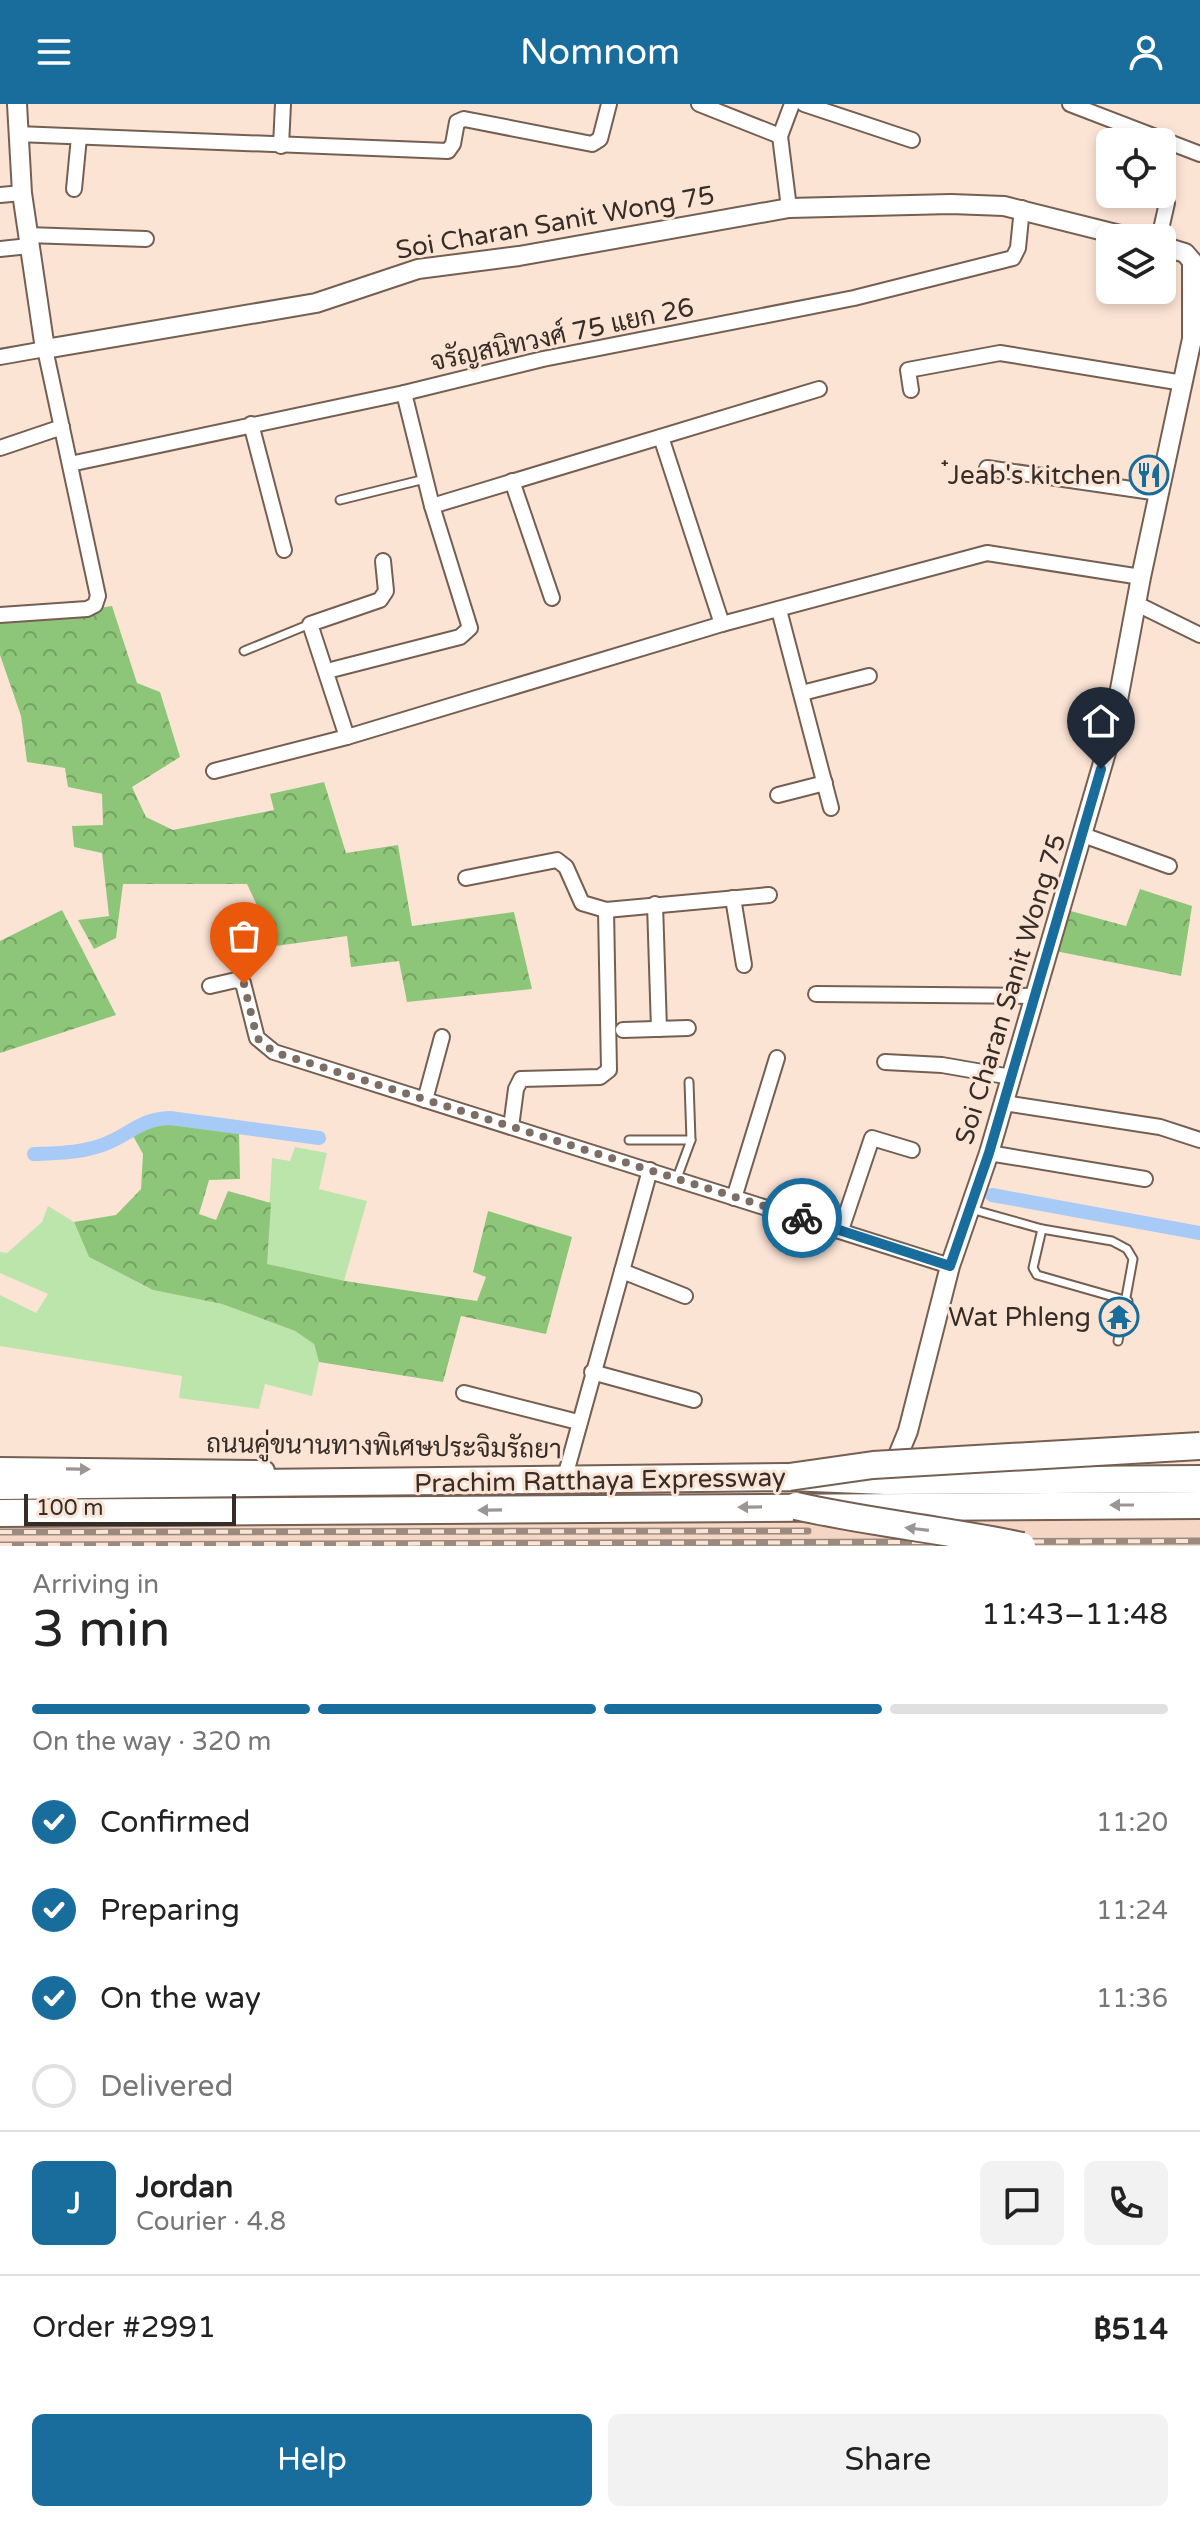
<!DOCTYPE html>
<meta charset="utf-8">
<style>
:root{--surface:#fff;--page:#f2f2f2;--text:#222;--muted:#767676;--line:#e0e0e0;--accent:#196d9d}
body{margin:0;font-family:"Varela Round",Sarabun,sans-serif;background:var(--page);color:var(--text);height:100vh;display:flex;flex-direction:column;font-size:30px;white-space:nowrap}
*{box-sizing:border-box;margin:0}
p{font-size:26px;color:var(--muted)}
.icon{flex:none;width:44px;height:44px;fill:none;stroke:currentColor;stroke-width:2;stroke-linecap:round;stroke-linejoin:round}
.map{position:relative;height:1442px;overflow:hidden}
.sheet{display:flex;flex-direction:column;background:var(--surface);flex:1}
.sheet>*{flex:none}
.tools{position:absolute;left:1096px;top:24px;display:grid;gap:16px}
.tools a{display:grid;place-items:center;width:80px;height:80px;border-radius:12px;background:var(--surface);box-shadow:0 4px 12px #0003;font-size:40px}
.scale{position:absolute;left:24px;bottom:20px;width:212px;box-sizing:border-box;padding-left:8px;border:4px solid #372d28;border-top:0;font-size:22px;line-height:28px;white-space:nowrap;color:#372d28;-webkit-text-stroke:6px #fce4d5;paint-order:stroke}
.pin{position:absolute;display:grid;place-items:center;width:68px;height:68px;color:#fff;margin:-82px -34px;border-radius:50% 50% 50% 0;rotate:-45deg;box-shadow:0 0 8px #0007}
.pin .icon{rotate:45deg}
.courier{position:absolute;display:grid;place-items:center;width:80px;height:80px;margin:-40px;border:6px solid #196d9d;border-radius:50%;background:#fff;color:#222;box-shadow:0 2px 10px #0007}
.summary em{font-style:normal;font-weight:600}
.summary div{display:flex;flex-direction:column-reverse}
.summary{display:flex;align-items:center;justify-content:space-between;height:136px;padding:0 32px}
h1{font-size:52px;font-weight:600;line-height:60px}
.bar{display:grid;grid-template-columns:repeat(4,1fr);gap:12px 8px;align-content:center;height:96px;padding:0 32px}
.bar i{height:10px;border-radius:6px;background:var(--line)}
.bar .current{background:var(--accent)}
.bar p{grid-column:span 4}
.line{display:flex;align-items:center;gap:20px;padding:0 32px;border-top:2px solid var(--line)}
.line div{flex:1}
.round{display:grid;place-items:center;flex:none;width:84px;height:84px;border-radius:12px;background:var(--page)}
ol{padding:0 32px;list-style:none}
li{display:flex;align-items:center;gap:24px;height:88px}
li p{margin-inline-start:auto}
li .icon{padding:8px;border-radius:50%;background:var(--accent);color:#fff;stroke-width:4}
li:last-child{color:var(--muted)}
li i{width:44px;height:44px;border:4px solid var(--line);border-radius:50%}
.button{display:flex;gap:16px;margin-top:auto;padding:16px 32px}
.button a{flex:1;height:92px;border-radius:12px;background:var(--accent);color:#fff;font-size:32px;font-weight:600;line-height:92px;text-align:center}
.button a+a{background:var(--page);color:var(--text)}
header{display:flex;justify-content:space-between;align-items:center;height:104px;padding:0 32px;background:var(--accent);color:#fff;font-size:36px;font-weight:600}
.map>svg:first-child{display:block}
.built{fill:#f5d6c4}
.grass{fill:#bce5ac}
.forest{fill:url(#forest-crowns)}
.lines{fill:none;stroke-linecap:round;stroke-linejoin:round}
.canal{stroke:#a7caf6;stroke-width:14}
.service-casing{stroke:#745f52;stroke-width:11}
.minor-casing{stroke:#745f52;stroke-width:18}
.tertiary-casing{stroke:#745f52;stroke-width:22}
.secondary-casing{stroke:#745f52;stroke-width:24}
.motorway-casing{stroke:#745f52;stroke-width:30}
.service{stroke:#fff;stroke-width:7}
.minor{stroke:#fff;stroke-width:14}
.tertiary{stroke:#fff;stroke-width:18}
.secondary{stroke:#fff;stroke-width:20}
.motorway{stroke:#fff;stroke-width:26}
.rail-casing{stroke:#9b8a80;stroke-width:7}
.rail{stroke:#fce4d5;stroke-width:4;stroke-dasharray:12;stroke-linecap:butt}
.motorway-bridge-casing{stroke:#745f52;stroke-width:30;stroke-linecap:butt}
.motorway-bridge{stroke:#fff;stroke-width:26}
.oneway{fill:#9b9694}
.done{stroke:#7c6d65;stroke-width:8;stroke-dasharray:0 14.4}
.route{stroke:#196d9d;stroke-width:10}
.labels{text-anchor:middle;stroke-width:6;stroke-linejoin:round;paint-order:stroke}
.street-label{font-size:26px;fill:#372d28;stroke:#fce4d5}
.poi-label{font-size:26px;fill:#372d28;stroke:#fce4d5;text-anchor:end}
</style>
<header><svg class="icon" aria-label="menu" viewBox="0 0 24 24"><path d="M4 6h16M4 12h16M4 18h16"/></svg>Nomnom<svg class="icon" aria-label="person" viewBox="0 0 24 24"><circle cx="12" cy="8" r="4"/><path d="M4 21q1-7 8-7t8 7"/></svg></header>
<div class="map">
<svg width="1200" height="1442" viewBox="0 0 1200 1442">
<defs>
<pattern id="forest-crowns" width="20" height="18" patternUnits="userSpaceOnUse" patternTransform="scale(2)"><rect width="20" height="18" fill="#8ec679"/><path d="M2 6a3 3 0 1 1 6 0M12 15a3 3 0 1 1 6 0" fill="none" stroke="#75a163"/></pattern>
</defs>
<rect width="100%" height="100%" fill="#fce4d5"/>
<!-- built -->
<polygon class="built" points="1200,1386 1200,1442 0,1442 0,1392"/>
<!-- grass -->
<g class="grass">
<polygon points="295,1043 327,1049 319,1085 367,1097 344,1177 266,1160 272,1054 290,1057"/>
<polygon points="48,1102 74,1118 89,1153 153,1186 222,1200 295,1227 314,1240 319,1258 312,1292 265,1280 259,1305 179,1294 182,1272 0,1242 0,1191 36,1209 48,1190 0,1169 0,1148 7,1149 42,1118"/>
</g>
<!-- forest -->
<g class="forest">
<polygon points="112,502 137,579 160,588 180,653 132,683 146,713 173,726 274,706 270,690 324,678 346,749 398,741 412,822 514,808 532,885 407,898 399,857 351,863 347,832 276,842 247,780 123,780 116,834 94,845 78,816 109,812 102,749 74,743 72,722 103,721 102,690 68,683 65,664 27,658 21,612 0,551 0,519"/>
<polygon points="1140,785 1192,802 1181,872 1055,847 1067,806 1126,822"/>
<polygon points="62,806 116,911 0,949 0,837"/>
<polygon points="159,1016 239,1025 240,1075 209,1076 199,1110 216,1116 228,1087 271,1099 267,1160 345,1177 477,1197 486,1173 473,1168 488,1107 572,1133 546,1230 461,1212 443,1278 319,1258 314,1240 295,1227 222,1200 153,1186 89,1153 74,1118 116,1111 141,1085 143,1050 132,1030"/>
</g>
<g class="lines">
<!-- canal -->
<g class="canal">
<path d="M34 1050C58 1049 82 1049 105 1040 131 1030 140 1015 170 1014L319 1034"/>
<polyline points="992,1091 1200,1129"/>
</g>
<!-- service casing -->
<g class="service-casing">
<g id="service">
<polyline points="340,396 425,375"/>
<polyline points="244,547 310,520"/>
<polyline points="629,1036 691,1036"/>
<polyline points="677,1074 691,1036 689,978"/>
<polyline points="971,1105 1042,1125 1112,1137 1127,1145 1133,1155 1118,1237"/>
<polyline points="1042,1125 1033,1164 1037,1171 1128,1197"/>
</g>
</g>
<!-- minor casing -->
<g class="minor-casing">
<g id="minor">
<polyline points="699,0 780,32 789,104"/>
<polyline points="804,0 912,36"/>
<polyline points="1070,0 1200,50"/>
<polyline points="17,30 448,47 453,40 457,18 464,15 592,40 600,35 609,0"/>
<polyline points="780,32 792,0"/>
<polyline points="281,42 283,0"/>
<polyline points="74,85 79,33"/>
<polyline points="0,91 22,89"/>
<polyline points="27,131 146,135"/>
<polyline points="1159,134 1167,99"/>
<polyline points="0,145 29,142"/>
<polyline points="0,253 45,245 98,492 95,501 87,505 0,511"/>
<polyline points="911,286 908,266 1000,249 1183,279"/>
<polyline points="251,320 284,446"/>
<polyline points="661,333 722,520"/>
<polyline points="0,344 62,323"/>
<polyline points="70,360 404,289 543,255 854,194 1013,154 1018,144 1022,104"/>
<polyline points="987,364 1159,389"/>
<polyline points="512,377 552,494"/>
<polyline points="432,402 819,285"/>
<polyline points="1137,500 1200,531"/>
<polyline points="779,506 831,704"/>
<polyline points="327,567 460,533 470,524 432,402 404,289"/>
<polyline points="802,589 869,572"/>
<polyline points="347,633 310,520 380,496 386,487 383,457"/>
<polyline points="214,667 347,633 722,520 987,449 1141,473"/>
<polyline points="778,691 825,679"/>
<polyline points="1083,731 1169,762"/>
<polyline points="466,774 557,756 566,763 582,799 606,806 769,791"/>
<polyline points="733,794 744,861"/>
<polyline points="655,800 659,925"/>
<polyline points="210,882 236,876 243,879 257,934 274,948 950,1162"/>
<polyline points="816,890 1033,892"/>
<polyline points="623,926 688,924"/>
<polyline points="885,958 942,961 1011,973"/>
<polyline points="425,996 442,933"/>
<polyline points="1004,999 1160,1023 1200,1036"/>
<polyline points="511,1023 516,985 521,975 600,973 609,966 606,806"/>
<polyline points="989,1049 1145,1075"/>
<polyline points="734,1094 777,954"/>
<polyline points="841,1126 872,1034 912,1046"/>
<polyline points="622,1167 685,1192"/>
<polyline points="592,1268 694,1296"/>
<polyline points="464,1289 578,1318"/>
<polyline points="566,1369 650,1066"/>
</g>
</g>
<!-- tertiary casing -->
<g class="tertiary-casing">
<g id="tertiary">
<polyline points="17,0 22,89 45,245 316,199 418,165 519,152 789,104 951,100 1004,102 1132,134"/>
<polyline points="892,1366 908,1327 950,1162 989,1049 1112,628 1141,473 1192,235 1192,157 1185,149 1162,142"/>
</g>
</g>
<!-- secondary casing -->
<g class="secondary-casing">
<polyline id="secondary" points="0,1364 264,1367"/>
</g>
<!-- motorway casing -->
<g class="motorway-casing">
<g id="motorway">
<polyline points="0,1382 789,1373 885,1377 1200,1375"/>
<polyline points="0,1409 1200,1401"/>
</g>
</g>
<!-- service -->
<use href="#service" class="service"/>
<!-- minor -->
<use href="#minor" class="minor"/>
<!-- tertiary -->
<use href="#tertiary" class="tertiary"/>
<!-- secondary -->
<use href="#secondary" class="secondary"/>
<!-- motorway -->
<use href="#motorway" class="motorway"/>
<!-- rail casing -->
<g class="rail-casing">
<g id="rail">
<polyline points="0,1428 808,1427"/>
<polyline points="0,1441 1200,1437"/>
</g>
</g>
<!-- rail -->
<use href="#rail" class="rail"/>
<!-- motorway-bridge casing -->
<g class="motorway-bridge-casing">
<g id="motorway-bridge">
<polyline points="789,1373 873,1361 1200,1342"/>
<path d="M796 1402C871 1419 947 1426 1022 1442"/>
</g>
</g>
<!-- motorway-bridge -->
<use href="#motorway-bridge" class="motorway-bridge"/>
</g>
<!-- one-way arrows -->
<defs><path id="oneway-solid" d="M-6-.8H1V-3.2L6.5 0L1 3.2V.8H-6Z" transform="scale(2)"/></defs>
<g class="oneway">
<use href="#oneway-solid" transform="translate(78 1365) rotate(1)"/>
<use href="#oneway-solid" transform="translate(1122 1401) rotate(180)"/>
<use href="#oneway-solid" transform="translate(750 1403) rotate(179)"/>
<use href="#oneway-solid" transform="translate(490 1406) rotate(179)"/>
<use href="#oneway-solid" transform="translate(917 1425) rotate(-173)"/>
</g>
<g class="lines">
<!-- done -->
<polyline class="done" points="244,880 257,934 274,948 802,1114"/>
<!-- route -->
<polyline class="route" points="802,1114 950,1162 989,1049 1101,665"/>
</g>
<!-- icons -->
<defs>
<g id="restaurant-ring" transform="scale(2)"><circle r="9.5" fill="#fce4d5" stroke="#196d9d" stroke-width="1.5"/><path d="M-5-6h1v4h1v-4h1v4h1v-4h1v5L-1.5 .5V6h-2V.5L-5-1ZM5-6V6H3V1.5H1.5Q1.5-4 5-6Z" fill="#196d9d"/></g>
<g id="temple-ring" transform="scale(2)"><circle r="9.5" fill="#fce4d5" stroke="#196d9d" stroke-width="1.5"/><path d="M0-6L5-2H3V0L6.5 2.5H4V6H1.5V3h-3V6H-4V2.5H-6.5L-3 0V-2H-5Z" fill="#196d9d"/></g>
</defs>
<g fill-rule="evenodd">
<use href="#restaurant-ring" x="1149" y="371"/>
<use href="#temple-ring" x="1119" y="1213"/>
</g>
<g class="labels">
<!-- street labels -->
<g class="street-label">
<text transform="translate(555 118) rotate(-10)" y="9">Soi Charan Sanit Wong 75</text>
<text transform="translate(562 230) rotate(-12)" y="9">จรัญสนิทวงศ์ 75 แยก 26</text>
<text transform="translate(1010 885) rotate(-73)" y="9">Soi Charan Sanit Wong 75</text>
<text transform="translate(384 1342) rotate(1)" y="9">ถนนคู่ขนานทางพิเศษประจิมรัถยา</text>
<text transform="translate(600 1376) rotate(-1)" y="9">Prachim Ratthaya Expressway</text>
</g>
<!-- poi labels -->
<g class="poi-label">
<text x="1121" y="380">๋Jeab's kitchen</text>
<text x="1091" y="1222">Wat Phleng</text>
</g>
</g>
</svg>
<div class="tools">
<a><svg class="icon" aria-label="locate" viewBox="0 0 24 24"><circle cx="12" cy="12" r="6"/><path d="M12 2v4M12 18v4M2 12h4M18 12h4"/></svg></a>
<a><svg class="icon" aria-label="layers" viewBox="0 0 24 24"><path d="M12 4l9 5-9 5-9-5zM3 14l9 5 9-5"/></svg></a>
</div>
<div class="scale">100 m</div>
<div class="pin" style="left:244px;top:880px;background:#ea580c"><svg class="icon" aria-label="bag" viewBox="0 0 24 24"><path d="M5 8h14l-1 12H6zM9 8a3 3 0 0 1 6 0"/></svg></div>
<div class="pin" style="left:1101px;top:665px;background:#1f2937"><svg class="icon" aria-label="home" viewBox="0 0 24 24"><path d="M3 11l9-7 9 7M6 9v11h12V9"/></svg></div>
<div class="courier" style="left:802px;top:1114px"><svg class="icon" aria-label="bike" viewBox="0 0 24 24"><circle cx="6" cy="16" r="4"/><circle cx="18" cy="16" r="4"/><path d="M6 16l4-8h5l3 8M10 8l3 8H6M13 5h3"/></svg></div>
</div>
<section class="sheet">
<div class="summary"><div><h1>3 min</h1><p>Arriving in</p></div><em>11:43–11:48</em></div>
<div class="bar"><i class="current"></i><i class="current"></i><i class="current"></i><i></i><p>On the way · 320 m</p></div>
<ol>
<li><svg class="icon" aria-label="check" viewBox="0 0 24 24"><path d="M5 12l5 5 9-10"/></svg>Confirmed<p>11:20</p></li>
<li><svg class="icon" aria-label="check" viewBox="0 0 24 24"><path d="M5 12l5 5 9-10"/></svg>Preparing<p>11:24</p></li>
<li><svg class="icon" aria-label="check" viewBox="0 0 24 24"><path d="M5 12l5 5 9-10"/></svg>On the way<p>11:36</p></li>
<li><i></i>Delivered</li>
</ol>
<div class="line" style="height:144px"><b class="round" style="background:var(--accent);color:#fff">J</b><div><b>Jordan</b><p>Courier · 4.8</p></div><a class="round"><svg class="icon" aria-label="chat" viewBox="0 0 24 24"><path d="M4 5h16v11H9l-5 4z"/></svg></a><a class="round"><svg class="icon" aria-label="phone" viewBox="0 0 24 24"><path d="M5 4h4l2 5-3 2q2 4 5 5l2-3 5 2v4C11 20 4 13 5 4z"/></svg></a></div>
<div class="line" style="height:104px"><div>Order #2991</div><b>฿514</b></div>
<div class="button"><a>Help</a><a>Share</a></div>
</section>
